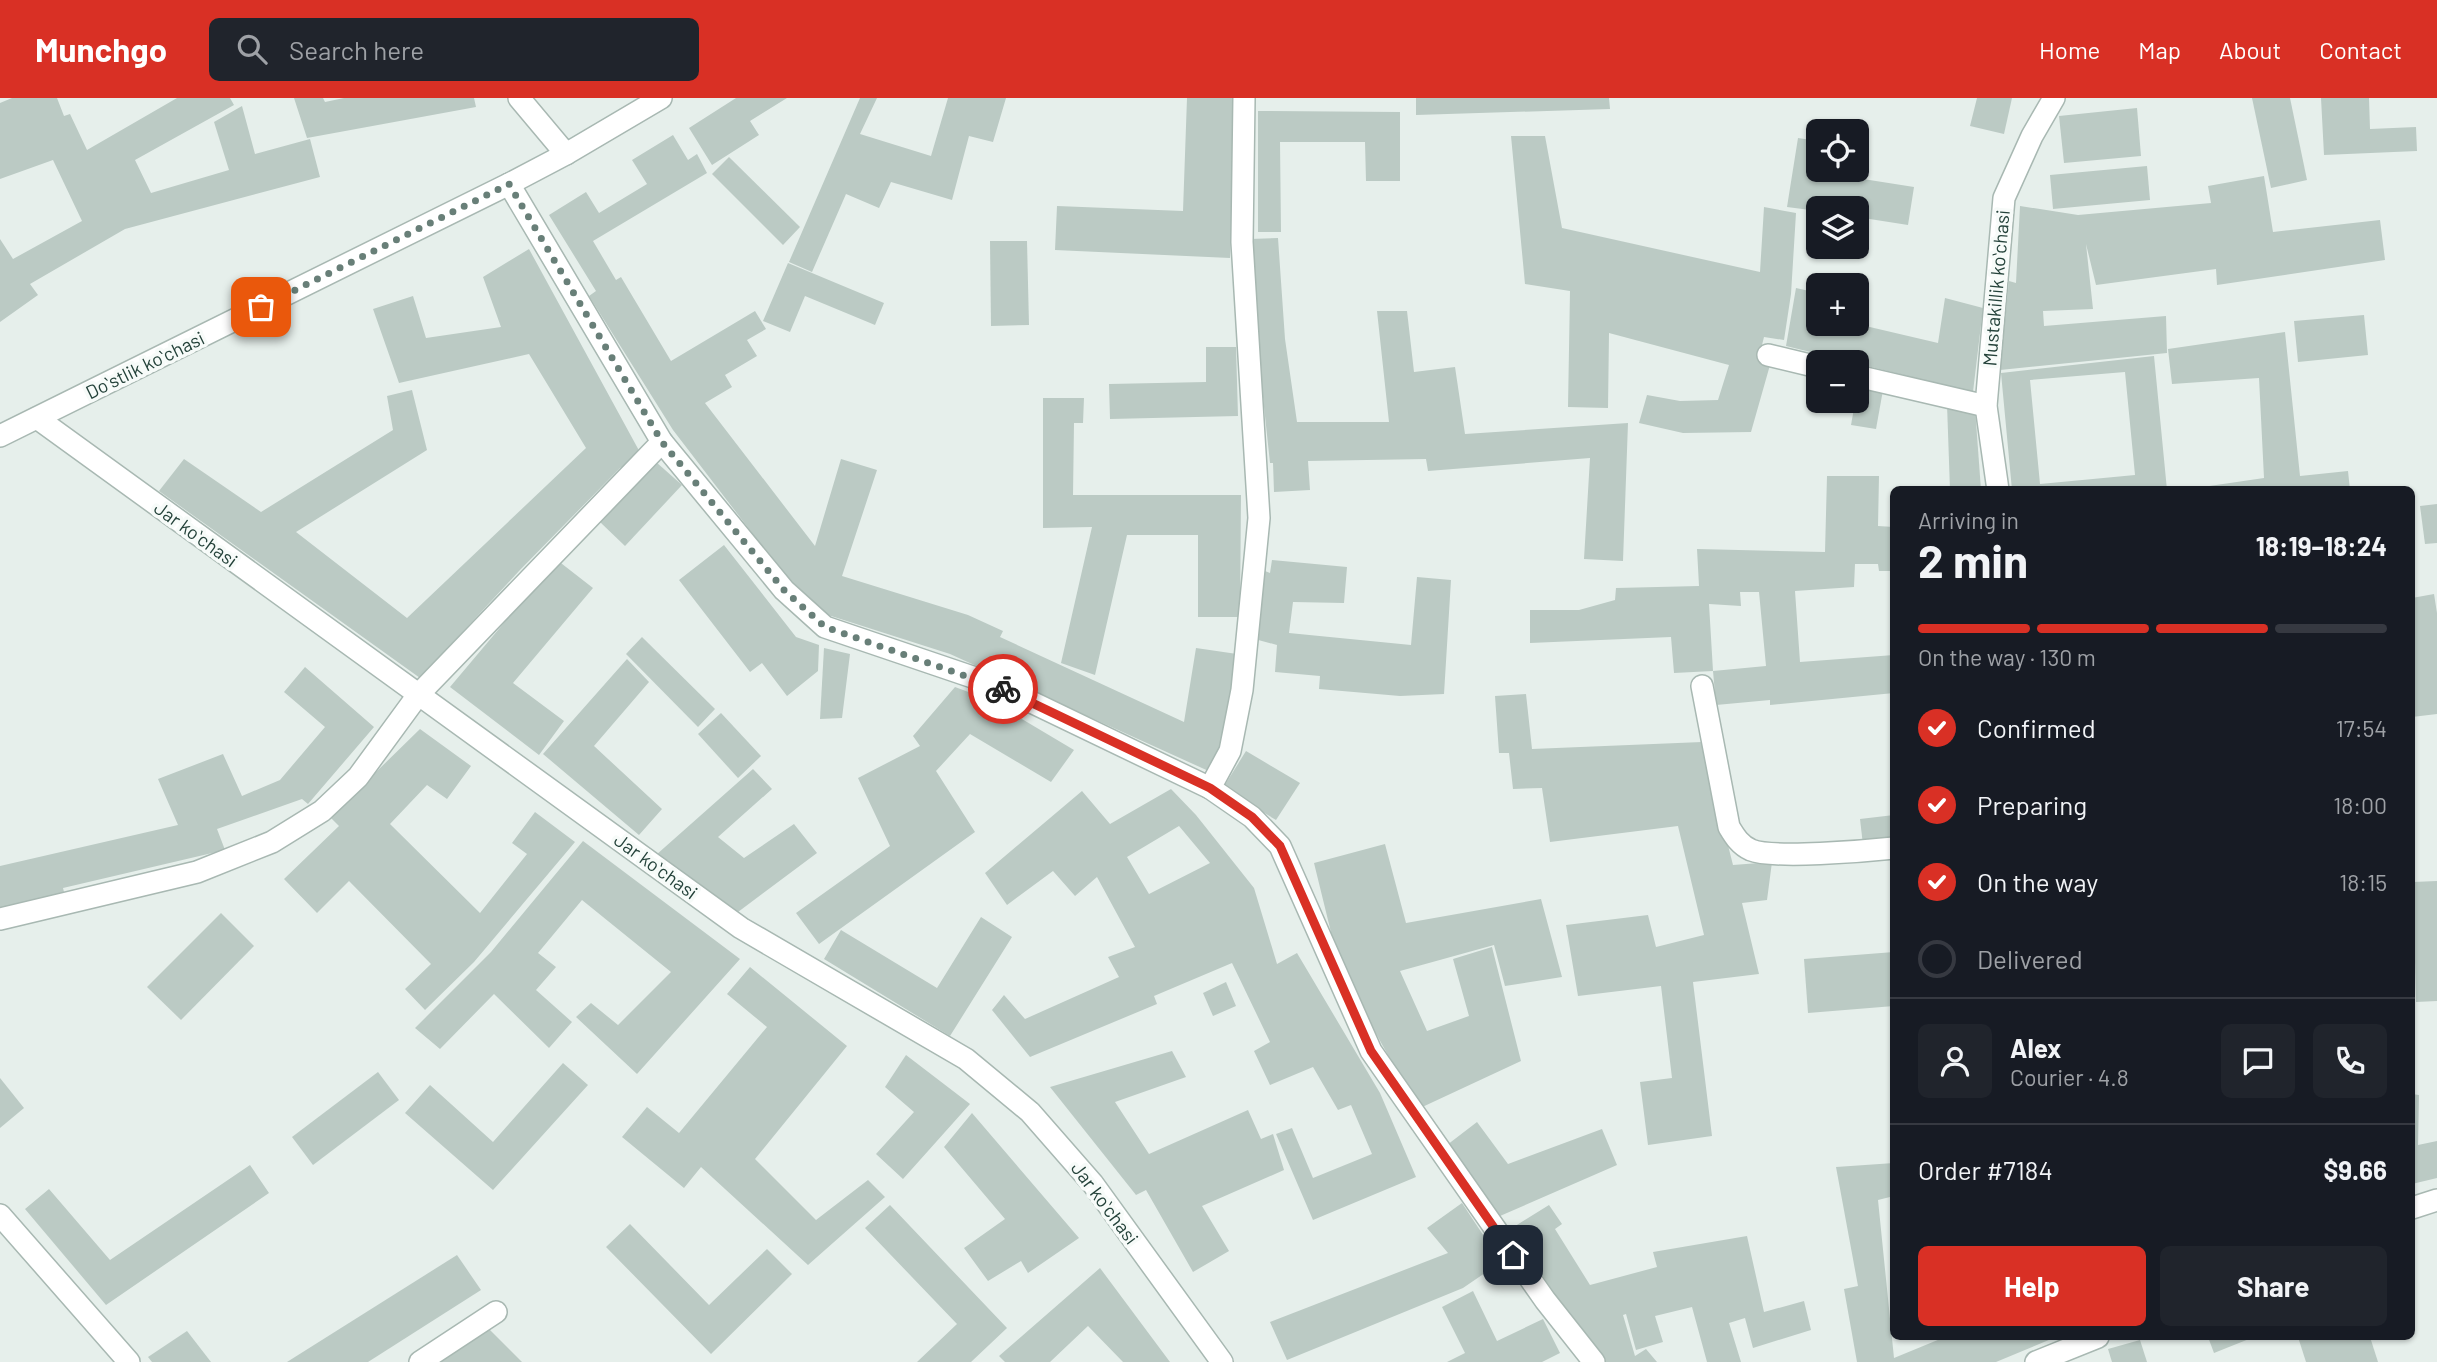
<!DOCTYPE html>
<meta charset="utf-8">
<style>
:root{--surface:#171b24;--page:#20242c;--text:#f1f3f6;--muted:#9ea1a6;--line:#363941;--accent:#d93025}
body{margin:0;font-family:Barlow,sans-serif;background:var(--page);color:var(--text);height:100vh;display:flex;flex-direction:column;font-size:26px;white-space:nowrap}
*{box-sizing:border-box;margin:0}
p{font-size:23px;color:var(--muted)}
.icon{flex:none;width:38px;height:38px;fill:none;stroke:currentColor;stroke-width:2;stroke-linecap:round;stroke-linejoin:round}
.map{position:relative;flex:1;overflow:hidden}
.details{position:absolute;left:1890px;top:388px;width:525px;height:854px;display:flex;flex-direction:column;background:var(--surface);border-radius:10px;box-shadow:0 2px 5px #0004}
.details>*{flex:none}
.fabs{position:absolute;left:1806px;top:21px;display:grid;gap:14px}
.fabs a{display:grid;place-items:center;width:63px;height:63px;border-radius:10px;background:var(--surface);box-shadow:0 2px 5px #0004;font-size:35px}
.pin{position:absolute;display:grid;place-items:center;width:60px;height:60px;color:#fff;margin:-30px;border-radius:14px;box-shadow:0 4px 10px #0006}
.courier{position:absolute;display:grid;place-items:center;width:70px;height:70px;margin:-35px;border:5px solid #d93025;border-radius:50%;background:#fff;color:#222;box-shadow:0 2px 9px #0007}
.headline em{font-style:normal;font-weight:700}
.headline div{display:flex;flex-direction:column-reverse}
.headline{display:flex;align-items:center;justify-content:space-between;height:119px;padding:0 28px}
h1{font-size:46px;font-weight:700;line-height:52px}
.bar{display:grid;grid-template-columns:repeat(4,1fr);gap:10px 7px;align-content:center;height:84px;padding:0 28px}
.bar i{height:9px;border-radius:5px;background:var(--line)}
.bar .current{background:var(--accent)}
.bar p{grid-column:span 4}
.line{display:flex;align-items:center;gap:18px;padding:0 28px;border-top:2px solid var(--line)}
.line div{flex:1}
.round{display:grid;place-items:center;flex:none;width:74px;height:74px;border-radius:10px;background:var(--page)}
ol{padding:0 28px;list-style:none}
li{display:flex;align-items:center;gap:21px;height:77px}
li p{margin-inline-start:auto}
li .icon{padding:7px;border-radius:50%;background:var(--accent);color:#fff;stroke-width:4}
li:last-child{color:var(--muted)}
li i{width:38px;height:38px;border:4px solid var(--line);border-radius:50%}
.action{display:flex;gap:14px;margin-top:auto;padding:14px 28px}
.action a{flex:1;height:80px;border-radius:10px;background:var(--accent);color:#fff;font-size:28px;font-weight:700;line-height:80px;text-align:center}
.action a+a{background:var(--page);color:var(--text)}
header{display:flex;align-items:center;gap:42px;box-sizing:border-box;height:98px;padding:0 35px;background:var(--accent);color:#fff}
header strong{font-size:33px}
nav{display:flex;gap:38px;margin-inline-start:auto;font-size:24px}
.search{width:490px;height:63px;background:var(--page);display:flex;align-items:center;gap:18px;box-sizing:border-box;padding:0 24px;border-radius:10px;color:var(--muted);font-size:26px}
.map>svg:first-child{display:block}
.building{fill:#bbcac4;fill-rule:evenodd}
.lines{fill:none;stroke-linecap:round;stroke-linejoin:round}
.minor-casing{stroke:#a8b8b2;stroke-width:24}
.tertiary-casing{stroke:#a8b8b2;stroke-width:24}
.minor{stroke:#fff;stroke-width:21}
.tertiary{stroke:#fff;stroke-width:21}
.done{stroke:#687f78;stroke-width:7;stroke-dasharray:0 12.6}
.route{stroke:#d93025;stroke-width:9}
.labels{text-anchor:middle;stroke-width:7;stroke-linejoin:round;paint-order:stroke}
.street-label{font-size:19px;fill:#24423a;stroke:#f7fbf9}
</style>
<header>
<strong>Munchgo</strong>
<div class="search"><svg class="icon" aria-label="search" viewBox="0 0 24 24"><circle cx="10" cy="10" r="6"/><path d="M15 15l6 6"/></svg>Search here</div>
<nav><a>Home</a><a>Map</a><a>About</a><a>Contact</a></nav>
</header>
<div class="map">
<svg width="2437" height="1264" viewBox="0 0 2437 1264">
<rect width="100%" height="100%" fill="#e6efeb"/>
<!-- building -->
<g class="building">
<polygon points="12,0 57,0 64,18 70,16 87,52 177,0 230,0 234,7 135,62 151,95 229,72 214,24 242,8 255,56 310,41 320,79 125,131 30,186 38,197 0,224 0,141 13,161 82,123 53,62 0,81 0,5"/>
<polygon points="294,0 323,0 325,4 344,0 474,0 476,9 307,40"/>
<polygon points="736,0 787,0 750,23 759,37 712,67 689,30"/>
<polygon points="860,0 877,0 860,36 931,58 948,0 1006,0 993,44 969,38 952,102 891,84 879,110 846,96 812,174 789,164"/>
<polygon points="1187,0 1237,0 1230,160 1055,152 1057,108 1183,113"/>
<polygon points="1416,0 1609,0 1610,11 1416,17"/>
<polygon points="1977,0 2012,0 2004,36 1970,28"/>
<polygon points="2252,0 2290,0 2307,82 2271,90"/>
<polygon points="2321,0 2369,0 2370,31 2416,29 2417,53 2324,57"/>
<polygon points="2137,10 2141,58 2064,65 2059,18"/>
<polygon points="1258,13 1400,14 1400,83 1366,83 1365,44 1280,44 1281,134 1258,134"/>
<polygon points="673,37 688,62 697,56 707,75 593,143 616,182 621,179 671,263 755,213 766,231 747,242 757,258 725,277 732,289 705,305 815,448 841,361 877,372 842,478 968,517 1003,533 1000,539 1184,624 1196,550 1237,556 1223,646 1213,675 950,556 828,517 782,474 673,332 589,198 596,193 549,117 586,94 599,115 647,86 632,62"/>
<polygon points="1511,38 1545,38 1562,130 1760,174 1764,109 1796,115 1791,196 1784,242 1764,239 1758,263 1770,267 1751,334 1683,335 1639,325 1647,297 1680,303 1718,302 1729,267 1609,235 1608,310 1568,309 1570,193 1525,186"/>
<polygon points="1798,40 1818,43 1818,72 1826,72 1825,75 1914,89 1908,127 1857,119 1857,110 1818,110 1818,113 1787,109"/>
<polygon points="729,59 800,129 783,147 712,76"/>
<polygon points="2147,68 2150,102 2053,111 2050,77"/>
<polygon points="2264,78 2273,134 2380,122 2385,162 2217,187 2216,171 2096,187 2086,146 2093,211 2043,213 2044,228 2166,218 2167,255 2000,272 2009,183 2016,185 2020,108 2078,117 2211,105 2208,88"/>
<polygon points="1278,140 1285,241 1297,324 1389,324 1377,213 1407,213 1414,274 1455,269 1465,336 1628,325 1623,463 1584,461 1590,360 1428,373 1426,361 1308,363 1310,392 1274,394 1273,365 1270,365 1257,243 1250,141"/>
<polygon points="990,143 1027,143 1029,227 991,228"/>
<polygon points="529,151 642,358 620,370 519,473 420,580 159,393 184,361 261,414 393,332 387,298 412,292 427,352 296,434 407,520 586,350 529,256 399,285 373,211 413,198 426,240 501,229 483,179"/>
<polygon points="788,165 884,205 875,227 805,198 790,234 763,223"/>
<polygon points="1796,190 1818,195 1813,215 1818,216 1818,226 1857,226 1938,245 1945,200 1983,210 1973,294 1786,248"/>
<polygon points="2364,217 2368,257 2298,264 2294,223"/>
<polygon points="2285,234 2300,378 2348,373 2350,392 2182,392 2264,380 2259,280 2172,286 2168,251"/>
<polygon points="1206,249 1236,249 1238,318 1110,321 1109,286 1206,284"/>
<path d="M2154 258 2167 392H2012L2001 275ZM2125 274 2135 377 2040 386 2030 282Z"/>
<polygon points="1858,288 1883,292 1876,331 1851,327"/>
<polygon points="1043,300 1084,300 1083,325 1074,325 1073,397 1241,397 1240,519 1198,519 1198,437 1127,437 1095,577 1061,565 1092,429 1043,430"/>
<polygon points="1947,306 1975,310 1981,392 1950,392"/>
<polygon points="656,364 682,387 625,448 600,424"/>
<polygon points="1827,378 1879,378 1878,428 1894,429 1894,473 1879,473 1878,466 1855,466 1854,489 1795,493 1800,564 1894,557 1894,595 1770,607 1770,602 1716,607 1713,573 1766,568 1759,494 1740,494 1741,508 1709,506 1713,573 1674,575 1671,539 1530,545 1530,512 1579,512 1615,502 1616,490 1699,488 1697,451 1825,454"/>
<polygon points="2437,406 2437,445 2425,446 2420,408"/>
<polygon points="724,447 796,539 819,547 818,573 787,598 762,565 750,574 679,482"/>
<polygon points="557,462 593,490 513,585 564,623 539,657 450,589"/>
<polygon points="1272,462 1347,469 1344,505 1293,504 1289,535 1411,547 1417,479 1451,482 1444,596 1400,598 1319,591 1320,578 1275,574 1277,547 1251,540 1265,473 1270,475"/>
<polygon points="2434,496 2437,515 2437,616 2412,619 2412,500"/>
<polygon points="642,539 715,611 698,629 626,556"/>
<polygon points="824,550 850,556 842,620 820,621"/>
<polygon points="627,561 649,584 594,648 662,711 639,737 543,656"/>
<polygon points="305,569 374,629 308,706 302,701 217,731 225,752 63,790 65,798 0,811 0,768 178,727 158,681 223,656 242,698 280,682 325,629 284,594"/>
<polygon points="955,589 990,602 1074,652 1051,684 970,636 936,673 975,734 819,846 796,815 890,748 858,680 920,648 913,638"/>
<polygon points="1526,596 1532,651 1702,644 1733,767 1772,764 1767,802 1742,805 1759,876 1693,884 1712,1038 1648,1047 1640,984 1672,980 1661,888 1578,898 1566,827 1648,817 1656,849 1704,837 1678,728 1550,744 1542,690 1513,691 1509,655 1499,655 1495,598"/>
<polygon points="721,615 761,658 738,680 698,636"/>
<polygon points="420,631 471,668 447,701 427,687 390,726 480,815 527,756 512,745 535,714 575,744 474,864 425,912 405,891 431,866 349,783 317,815 284,781 339,728 330,719"/>
<polygon points="1246,653 1300,685 1276,722 1223,690"/>
<polygon points="753,671 772,691 718,739 744,760 794,726 817,755 738,814 656,757"/>
<path d="M1171 691 1196 717 1254 790 1277 866 1297 855 1380 995 1416 1079 1313 1122 1276 1036 1292 1030 1313 1080 1372 1056 1351 1007 1338 1012 1313 969 1270 987 1254 953 1270 944 1232 865 1154 898 1157 906 1030 959 992 912 1004 897 1025 921 1119 879 1108 859 1135 849 1097 779 1075 798 1053 773 1007 807 985 775 1082 693 1110 726ZM1179 728 1210 765 1149 796 1127 759Z"/>
<polygon points="1894,717 1894,743 1863,747 1860,721"/>
<polygon points="583,743 740,861 637,976 576,919 591,905 618,927 671,874 582,802 538,855 556,869 536,892 572,924 549,950 494,896 440,951 415,930 491,854"/>
<polygon points="1385,746 1406,825 1541,801 1562,879 1505,888 1494,847 1400,873 1427,933 1469,918 1453,861 1492,849 1521,963 1418,1011 1340,871 1314,765"/>
<polygon points="2437,783 2437,903 2416,904 2413,784"/>
<polygon points="221,815 254,848 181,922 147,889"/>
<polygon points="981,819 1012,839 950,938 824,861 841,832 937,890"/>
<polygon points="1894,854 1894,908 1808,915 1804,861"/>
<polygon points="750,869 847,948 755,1061 816,1122 868,1082 885,1099 808,1167 701,1069 684,1090 622,1039 647,1009 679,1035 767,929 727,896"/>
<polygon points="1226,884 1236,908 1213,918 1203,895"/>
<polygon points="1172,953 1186,979 1115,1004 1149,1056 1248,1012 1261,1041 1273,1036 1284,1072 1202,1108 1229,1153 1193,1174 1146,1092 1136,1097 1050,989"/>
<polygon points="906,957 970,1006 903,1081 876,1056 914,1014 885,989"/>
<polygon points="563,965 588,987 493,1092 405,1015 430,987 493,1044"/>
<polygon points="378,974 399,1002 313,1067 292,1039"/>
<polygon points="0,980 24,1010 0,1030"/>
<polygon points="2412,996 2419,997 2418,1047 2437,1043 2437,1080 2412,1086"/>
<polygon points="972,1015 1079,1140 1028,1175 1021,1163 988,1183 964,1150 1005,1121 944,1049"/>
<polygon points="1477,1024 1508,1066 1602,1031 1617,1067 1500,1118 1447,1047"/>
<polygon points="1894,1065 1894,1098 1878,1102 1894,1260 1945,1239 2056,1239 1996,1264 1857,1264 1844,1191 1858,1188 1836,1069"/>
<polygon points="250,1067 269,1095 106,1207 25,1111 49,1091 110,1162"/>
<polygon points="1462,1105 1501,1164 1463,1190 1287,1262 1270,1224 1448,1155 1427,1130"/>
<polygon points="890,1107 1007,1230 971,1264 917,1264 957,1226 865,1130"/>
<polygon points="1549,1107 1562,1126 1555,1131 1590,1187 1657,1169 1653,1154 1747,1138 1764,1214 1804,1203 1811,1232 1753,1250 1745,1220 1729,1225 1741,1264 1707,1264 1692,1209 1655,1218 1663,1244 1636,1252 1626,1216 1623,1217 1635,1258 1646,1251 1657,1264 1601,1264 1580,1236 1512,1130"/>
<polygon points="630,1126 709,1207 767,1151 792,1176 711,1256 606,1149"/>
<polygon points="457,1157 481,1192 368,1264 287,1264"/>
<polygon points="1100,1170 1170,1264 1123,1264 1088,1228 1050,1264 1005,1264 999,1258"/>
<polygon points="1473,1193 1497,1243 1543,1221 1560,1255 1542,1264 1447,1264 1465,1255 1442,1209"/>
<polygon points="488,1230 522,1264 438,1264"/>
<polygon points="187,1233 211,1264 152,1264 148,1259"/>
<polygon points="2208,1239 2254,1239 2214,1255"/>
<polygon points="2298,1239 2370,1239 2378,1264 2306,1264"/>
<polygon points="2140,1242 2147,1264 2112,1264 2108,1251"/>
</g>
<g class="lines">
<!-- minor casing -->
<g class="minor-casing">
<g id="minor">
<polyline points="519,0 566,56"/>
<polyline points="509,86 662,344 784,492 825,529 996,587 1210,690 1252,719 1280,748 1371,953 1545,1202 1594,1264"/>
<polyline points="1768,257 1818,269"/>
<polyline points="1857,278 1986,308"/>
<polyline points="37,320 741,830 966,961 1030,1014 1093,1086 1222,1264"/>
<polyline points="1998,392 1986,308 2004,100 2032,38 2054,0"/>
<path d="M1702 588 1729 729C1735 739 1740 747 1751 752 1773 761 1866 753 1894 750"/>
<polyline points="1210,690 1230,653 1242,592 1259,420 1242,144 1244,0"/>
<polyline points="0,821 197,774 272,744 322,713 358,679 418,597 662,344"/>
<polyline points="2412,1110 2437,1102"/>
<polyline points="0,1117 129,1264"/>
<polyline points="420,1264 496,1214"/>
<polyline points="2036,1264 2098,1239"/>
</g>
</g>
<!-- tertiary casing -->
<g class="tertiary-casing">
<polyline id="tertiary" points="0,338 509,86 566,56 661,0"/>
</g>
<!-- minor -->
<use href="#minor" class="minor"/>
<!-- tertiary -->
<use href="#tertiary" class="tertiary"/>
</g>
<g class="lines">
<!-- done -->
<polyline class="done" points="261,209 509,86 662,344 784,492 825,529 1003,591"/>
<!-- route -->
<polyline class="route" points="1003,591 1210,690 1252,719 1280,748 1371,953 1513,1157"/>
</g>
<g class="labels">
<!-- street labels -->
<g class="street-label">
<text transform="translate(1996 190) rotate(-85)" y="7">Mustakillik koʻchasi</text>
<text transform="translate(145 267) rotate(-26)" y="7">Doʻstlik koʻchasi</text>
<text transform="translate(196 436) rotate(36)" y="7">Jar koʻchasi</text>
<text transform="translate(656 768) rotate(36)" y="7">Jar koʻchasi</text>
<text transform="translate(1105 1105) rotate(53)" y="7">Jar koʻchasi</text>
</g>
</g>
</svg>
<div class="fabs">
<a><svg class="icon" aria-label="locate" viewBox="0 0 24 24"><circle cx="12" cy="12" r="6"/><path d="M12 2v4M12 18v4M2 12h4M18 12h4"/></svg></a>
<a><svg class="icon" aria-label="layers" viewBox="0 0 24 24"><path d="M12 4l9 5-9 5-9-5zM3 14l9 5 9-5"/></svg></a>
<a>+</a>
<a>−</a>
</div>
<div class="pin" style="left:261px;top:209px;background:#ea580c"><svg class="icon" aria-label="bag" viewBox="0 0 24 24"><path d="M5 8h14l-1 12H6zM9 8a3 3 0 0 1 6 0"/></svg></div>
<div class="pin" style="left:1513px;top:1157px;background:#1f2937"><svg class="icon" aria-label="home" viewBox="0 0 24 24"><path d="M3 11l9-7 9 7M6 9v11h12V9"/></svg></div>
<div class="courier" style="left:1003px;top:591px"><svg class="icon" aria-label="bike" viewBox="0 0 24 24"><circle cx="6" cy="16" r="4"/><circle cx="18" cy="16" r="4"/><path d="M6 16l4-8h5l3 8M10 8l3 8H6M13 5h3"/></svg></div>
<section class="details">
<div class="headline"><div><h1>2 min</h1><p>Arriving in</p></div><em>18:19–18:24</em></div>
<div class="bar"><i class="current"></i><i class="current"></i><i class="current"></i><i></i><p>On the way · 130 m</p></div>
<ol>
<li><svg class="icon" aria-label="check" viewBox="0 0 24 24"><path d="M5 12l5 5 9-10"/></svg>Confirmed<p>17:54</p></li>
<li><svg class="icon" aria-label="check" viewBox="0 0 24 24"><path d="M5 12l5 5 9-10"/></svg>Preparing<p>18:00</p></li>
<li><svg class="icon" aria-label="check" viewBox="0 0 24 24"><path d="M5 12l5 5 9-10"/></svg>On the way<p>18:15</p></li>
<li><i></i>Delivered</li>
</ol>
<div class="line" style="height:126px"><a class="round"><svg class="icon" aria-label="person" viewBox="0 0 24 24"><circle cx="12" cy="8" r="4"/><path d="M4 21q1-7 8-7t8 7"/></svg></a><div><b>Alex</b><p>Courier · 4.8</p></div><a class="round"><svg class="icon" aria-label="chat" viewBox="0 0 24 24"><path d="M4 5h16v11H9l-5 4z"/></svg></a><a class="round"><svg class="icon" aria-label="phone" viewBox="0 0 24 24"><path d="M5 4h4l2 5-3 2q2 4 5 5l2-3 5 2v4C11 20 4 13 5 4z"/></svg></a></div>
<div class="line" style="height:91px"><div>Order #7184</div><b>$9.66</b></div>
<div class="action"><a>Help</a><a>Share</a></div>
</section>
</div>
